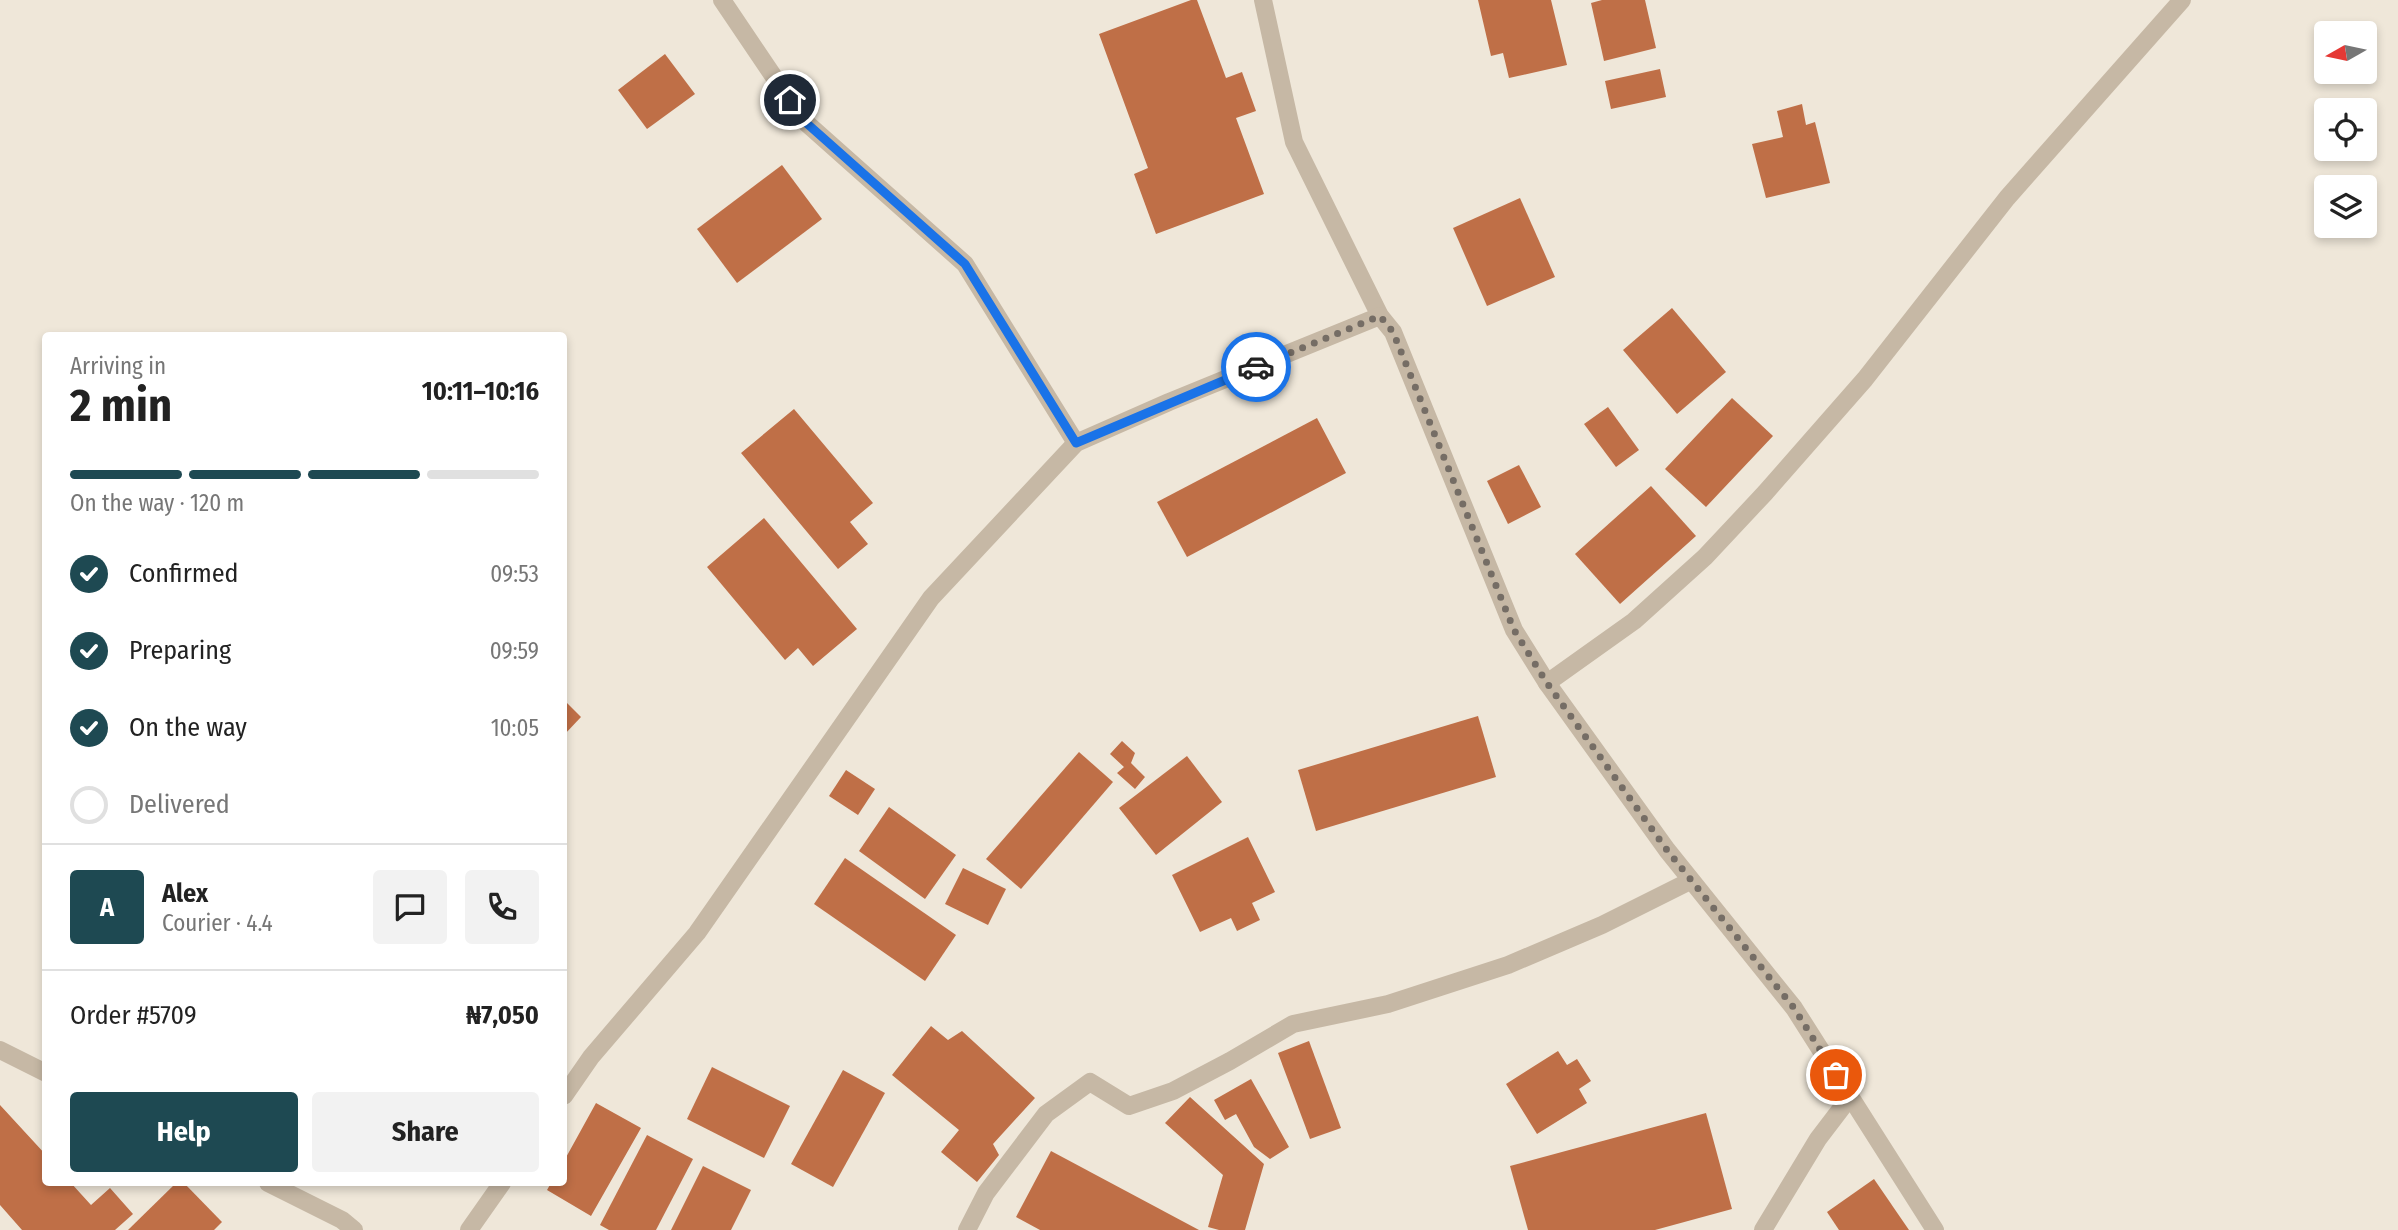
<!DOCTYPE html>
<meta charset="utf-8">
<style>
:root{--surface:#fff;--page:#f2f2f2;--text:#222;--muted:#767676;--line:#e0e0e0;--accent:#1e4952}
body{margin:0;font-family:"Fira Sans Condensed",sans-serif;background:var(--page);color:var(--text);height:100vh;display:flex;flex-direction:column;font-size:26px;white-space:nowrap}
*{box-sizing:border-box;margin:0}
p{font-size:23px;color:var(--muted)}
.icon{flex:none;width:38px;height:38px;fill:none;stroke:currentColor;stroke-width:2;stroke-linecap:round;stroke-linejoin:round}
.map{position:relative;flex:1;overflow:hidden}
.panel{position:absolute;left:42px;top:332px;width:525px;height:854px;display:flex;flex-direction:column;background:var(--surface);border-radius:7px;box-shadow:0 4px 10px #0003}
.panel>*{flex:none}
.needle{width:46px;rotate:261deg}
.fabs{position:absolute;left:2314px;top:21px;display:grid;gap:14px}
.fabs a{display:grid;place-items:center;width:63px;height:63px;border-radius:7px;background:var(--surface);box-shadow:0 4px 10px #0003;font-size:35px}
.pin{position:absolute;display:grid;place-items:center;width:60px;height:60px;color:#fff;margin:-30px;border:4px solid #fff;border-radius:50%;box-shadow:0 2px 7px #0007}
.courier{position:absolute;display:grid;place-items:center;width:70px;height:70px;margin:-35px;border:5px solid #1a73e8;border-radius:50%;background:#fff;color:#222;box-shadow:0 2px 9px #0007}
.summary em{font-style:normal;font-weight:700}
.summary div{display:flex;flex-direction:column-reverse}
.summary{display:flex;align-items:center;justify-content:space-between;height:119px;padding:0 28px}
h1{font-size:46px;font-weight:700;line-height:52px}
.bar{display:grid;grid-template-columns:repeat(4,1fr);gap:10px 7px;align-content:center;height:84px;padding:0 28px}
.bar i{height:9px;border-radius:5px;background:var(--line)}
.bar .selected{background:var(--accent)}
.bar p{grid-column:span 4}
.line{display:flex;align-items:center;gap:18px;padding:0 28px;border-top:2px solid var(--line)}
.line div{flex:1}
.round{display:grid;place-items:center;flex:none;width:74px;height:74px;border-radius:7px;background:var(--page)}
ol{padding:0 28px;list-style:none}
li{display:flex;align-items:center;gap:21px;height:77px}
li p{margin-inline-start:auto}
li .icon{padding:7px;border-radius:50%;background:var(--accent);color:#fff;stroke-width:4}
li:last-child{color:var(--muted)}
li i{width:38px;height:38px;border:4px solid var(--line);border-radius:50%}
.button{display:flex;gap:14px;margin-top:auto;padding:14px 28px}
.button a{flex:1;height:80px;border-radius:7px;background:var(--accent);color:#fff;font-size:28px;font-weight:700;line-height:80px;text-align:center}
.button a+a{background:var(--page);color:var(--text)}
.map>svg:first-child{display:block}
.building{fill:#bf6f47}
.lines{fill:none;stroke-linecap:round;stroke-linejoin:round}
.minor{stroke:#c6b8a5;stroke-width:18}
.done{stroke:#756d65;stroke-width:7;stroke-dasharray:0 12.6}
.route{stroke:#1a73e8;stroke-width:9}
</style>
<div class="map">
<svg width="2398" height="1230" viewBox="0 0 2398 1230">
<rect width="100%" height="100%" fill="#efe7d9"/>
<!-- building -->
<g class="building">
<polygon points="1191,0 1197,0 1226,78 1242,72 1256,111 1236,118 1264,194 1156,234 1134,174 1148,168 1099,34"/>
<polygon points="1478,0 1551,0 1567,65 1509,78 1503,53 1491,56"/>
<polygon points="1602,0 1645,0 1656,48 1604,61 1591,3"/>
<polygon points="665,54 695,94 647,129 618,90"/>
<polygon points="1660,69 1666,97 1611,109 1605,81"/>
<polygon points="1802,104 1806,125 1815,122 1830,183 1766,198 1752,144 1783,137 1777,111"/>
<polygon points="782,165 822,219 737,283 697,229"/>
<polygon points="1520,198 1555,277 1487,306 1453,228"/>
<polygon points="1672,308 1726,372 1677,414 1623,350"/>
<polygon points="1732,398 1773,436 1706,507 1665,469"/>
<polygon points="1608,407 1639,450 1616,467 1584,424"/>
<polygon points="794,409 873,503 850,522 868,544 838,569 741,453"/>
<polygon points="1317,418 1346,473 1187,557 1157,502"/>
<polygon points="1519,465 1541,507 1508,524 1487,481"/>
<polygon points="1651,486 1696,536 1620,604 1575,554"/>
<polygon points="764,518 857,629 813,666 798,648 785,660 707,567"/>
<polygon points="564,700 581,717 564,735"/>
<polygon points="1478,716 1496,777 1316,831 1298,770"/>
<polygon points="1122,741 1135,753 1131,763 1145,777 1135,789 1117,773 1124,767 1110,754"/>
<polygon points="1079,752 1113,782 1021,889 986,859"/>
<polygon points="1187,756 1222,802 1156,855 1119,808"/>
<polygon points="846,770 875,789 858,815 829,796"/>
<polygon points="889,807 956,855 925,899 859,851"/>
<polygon points="1248,837 1275,892 1252,903 1260,920 1237,931 1231,918 1200,932 1172,875"/>
<polygon points="845,858 956,935 925,981 814,904"/>
<polygon points="963,868 1006,889 988,925 945,904"/>
<polygon points="931,1026 948,1040 962,1031 1035,1098 993,1144 999,1155 977,1182 941,1152 959,1130 892,1075"/>
<polygon points="1309,1041 1341,1128 1310,1139 1278,1053"/>
<polygon points="1558,1051 1567,1065 1577,1059 1591,1081 1579,1089 1587,1103 1537,1134 1506,1084"/>
<polygon points="712,1067 790,1106 764,1158 687,1119"/>
<polygon points="843,1070 885,1093 833,1187 791,1164"/>
<polygon points="1251,1079 1289,1147 1270,1159 1254,1147 1236,1114 1225,1120 1214,1100"/>
<polygon points="1190,1097 1264,1164 1245,1230 1219,1230 1208,1227 1223,1175 1165,1123"/>
<polygon points="596,1103 641,1128 591,1216 547,1190 551,1183 564,1183 564,1161"/>
<polygon points="0,1105 46,1155 46,1183 71,1183 91,1205 110,1188 133,1214 115,1230 22,1230 0,1205"/>
<polygon points="1706,1113 1732,1209 1655,1230 1528,1230 1510,1166"/>
<polygon points="647,1135 693,1159 656,1230 609,1230 600,1225"/>
<polygon points="1051,1151 1199,1230 1040,1230 1016,1217"/>
<polygon points="703,1166 751,1190 731,1230 671,1230"/>
<polygon points="1874,1179 1909,1230 1839,1230 1827,1212"/>
<polygon points="176,1183 184,1183 222,1222 214,1230 128,1230"/>
</g>
<g class="lines">
<!-- minor -->
<g class="minor">
<polyline points="722,0 803,120 965,264 1076,443"/>
<polyline points="1263,0 1294,142 1380,316 1393,332 1514,630 1547,683 1667,850 1794,1008 1935,1230"/>
<polyline points="1547,683 1634,621 1705,557 1765,493 1865,379 2007,198 2182,0"/>
<polyline points="0,1050 46,1073"/>
<polyline points="564,1096 591,1057 697,933 931,598 1076,443 1169,402 1380,316"/>
<polyline points="268,1183 342,1220 354,1230"/>
<polyline points="469,1230 502,1183"/>
<polyline points="967,1230 986,1193 1046,1114 1090,1082 1129,1106 1173,1091 1230,1061 1293,1024 1388,1004 1508,965 1602,925 1690,881"/>
<polyline points="1763,1230 1818,1139 1850,1097"/>
</g>
</g>
<g class="lines">
<!-- done -->
<polyline class="done" points="1256,367 1380,316 1393,332 1514,630 1547,683 1667,850 1794,1008 1836,1075"/>
<!-- route -->
<polyline class="route" points="790,100 803,120 965,264 1076,443 1256,367"/>
</g>
</svg>
<div class="fabs">
<a><svg class="needle" viewBox="-14 -14 28 28"><path d="M0-13l5 13h-10z" fill="#e53935"/><path d="M0 13l5-13h-10z" fill="#767676"/></svg></a>
<a><svg class="icon" aria-label="locate" viewBox="0 0 24 24"><circle cx="12" cy="12" r="6"/><path d="M12 2v4M12 18v4M2 12h4M18 12h4"/></svg></a>
<a><svg class="icon" aria-label="layers" viewBox="0 0 24 24"><path d="M12 4l9 5-9 5-9-5zM3 14l9 5 9-5"/></svg></a>
</div>
<div class="pin" style="left:1836px;top:1075px;background:#ea580c"><svg class="icon" aria-label="bag" viewBox="0 0 24 24"><path d="M5 8h14l-1 12H6zM9 8a3 3 0 0 1 6 0"/></svg></div>
<div class="pin" style="left:790px;top:100px;background:#1f2937"><svg class="icon" aria-label="home" viewBox="0 0 24 24"><path d="M3 11l9-7 9 7M6 9v11h12V9"/></svg></div>
<div class="courier" style="left:1256px;top:367px"><svg class="icon" aria-label="car" viewBox="0 0 24 24"><path d="M5 17H2v-5l4-1 3-4h7l3 4 3 1v5h-3M9 17h6M6 11h13"/><circle cx="7" cy="17" r="2"/><circle cx="17" cy="17" r="2"/></svg></div>
<section class="panel">
<div class="summary"><div><h1>2 min</h1><p>Arriving in</p></div><em>10:11–10:16</em></div>
<div class="bar"><i class="selected"></i><i class="selected"></i><i class="selected"></i><i></i><p>On the way · 120 m</p></div>
<ol>
<li><svg class="icon" aria-label="check" viewBox="0 0 24 24"><path d="M5 12l5 5 9-10"/></svg>Confirmed<p>09:53</p></li>
<li><svg class="icon" aria-label="check" viewBox="0 0 24 24"><path d="M5 12l5 5 9-10"/></svg>Preparing<p>09:59</p></li>
<li><svg class="icon" aria-label="check" viewBox="0 0 24 24"><path d="M5 12l5 5 9-10"/></svg>On the way<p>10:05</p></li>
<li><i></i>Delivered</li>
</ol>
<div class="line" style="height:126px"><b class="round" style="background:var(--accent);color:#fff">A</b><div><b>Alex</b><p>Courier · 4.4</p></div><a class="round"><svg class="icon" aria-label="chat" viewBox="0 0 24 24"><path d="M4 5h16v11H9l-5 4z"/></svg></a><a class="round"><svg class="icon" aria-label="phone" viewBox="0 0 24 24"><path d="M5 4h4l2 5-3 2q2 4 5 5l2-3 5 2v4C11 20 4 13 5 4z"/></svg></a></div>
<div class="line" style="height:91px"><div>Order #5709</div><b>₦7,050</b></div>
<div class="button"><a>Help</a><a>Share</a></div>
</section>
</div>
